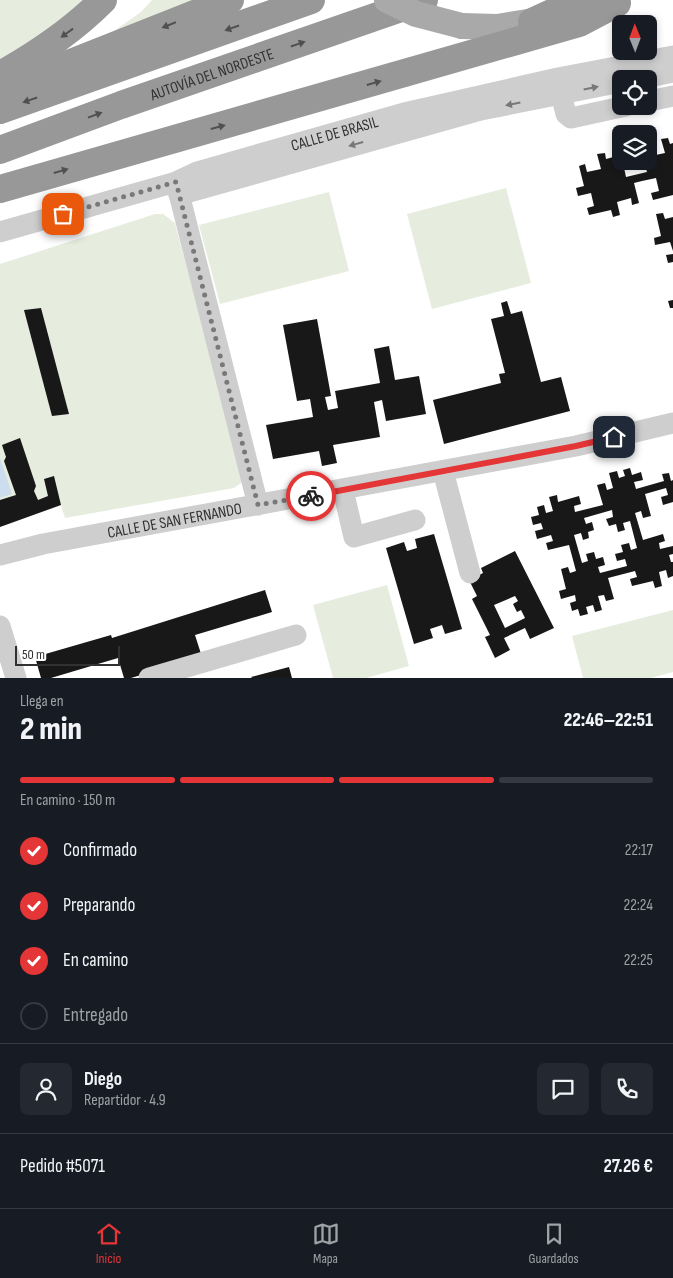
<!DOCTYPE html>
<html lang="es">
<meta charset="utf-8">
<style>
:root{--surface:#171b24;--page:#242831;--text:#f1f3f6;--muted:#9ea1a6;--line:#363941;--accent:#e53637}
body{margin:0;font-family:"Sofia Sans Condensed",sans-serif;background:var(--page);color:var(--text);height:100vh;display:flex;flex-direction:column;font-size:19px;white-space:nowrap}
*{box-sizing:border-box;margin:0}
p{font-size:16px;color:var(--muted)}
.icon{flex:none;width:28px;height:28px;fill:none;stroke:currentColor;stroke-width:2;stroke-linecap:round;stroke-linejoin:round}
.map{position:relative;height:678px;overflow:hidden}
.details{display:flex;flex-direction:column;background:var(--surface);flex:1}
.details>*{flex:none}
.needle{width:32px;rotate:359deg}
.fabs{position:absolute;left:612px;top:15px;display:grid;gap:10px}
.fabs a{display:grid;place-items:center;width:45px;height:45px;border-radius:8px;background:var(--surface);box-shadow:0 2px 8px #0003;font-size:25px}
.scale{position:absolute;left:15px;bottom:12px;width:105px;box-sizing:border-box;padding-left:5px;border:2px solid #313131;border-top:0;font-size:14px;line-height:18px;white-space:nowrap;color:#313131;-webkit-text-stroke:4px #fff;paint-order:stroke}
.pin{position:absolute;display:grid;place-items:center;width:42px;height:42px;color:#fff;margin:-21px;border-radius:10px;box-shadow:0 2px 8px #0006}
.courier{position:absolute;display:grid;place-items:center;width:50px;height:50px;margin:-25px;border:4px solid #e53637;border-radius:50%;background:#fff;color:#222;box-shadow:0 1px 6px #0007}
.head em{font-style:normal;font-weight:800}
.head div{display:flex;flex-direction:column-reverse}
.head{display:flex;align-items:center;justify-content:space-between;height:85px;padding:0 20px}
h1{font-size:32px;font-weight:800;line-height:38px}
.bar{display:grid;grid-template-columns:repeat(4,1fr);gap:8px 5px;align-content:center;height:60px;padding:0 20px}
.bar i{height:6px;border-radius:4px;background:var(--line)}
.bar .active{background:var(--accent)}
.bar p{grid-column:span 4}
.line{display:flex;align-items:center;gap:12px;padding:0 20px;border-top:1px solid var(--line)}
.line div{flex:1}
.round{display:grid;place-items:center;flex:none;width:52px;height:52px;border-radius:8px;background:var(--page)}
ol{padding:0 20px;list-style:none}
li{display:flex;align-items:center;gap:15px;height:55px}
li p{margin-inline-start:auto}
li .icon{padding:5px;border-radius:50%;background:var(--accent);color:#fff;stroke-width:4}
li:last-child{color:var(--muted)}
li i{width:28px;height:28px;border:2px solid var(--line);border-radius:50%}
.tabs{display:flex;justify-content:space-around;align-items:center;height:70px;border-top:1px solid var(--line);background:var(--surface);font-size:14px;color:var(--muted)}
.tabs a{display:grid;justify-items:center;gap:2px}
.tabs .active{color:var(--accent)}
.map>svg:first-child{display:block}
.green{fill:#e6eddf}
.water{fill:#ccdeed}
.building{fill:#181818;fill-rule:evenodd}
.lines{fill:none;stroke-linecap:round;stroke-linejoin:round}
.minor{stroke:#cecece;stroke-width:21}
.major{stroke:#a9a9a9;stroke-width:26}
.highway{stroke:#989898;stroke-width:28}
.major-bridge{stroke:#a9a9a9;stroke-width:26}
.oneway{fill:#505050}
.oneway2{fill:#787878}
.done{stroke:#797979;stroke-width:5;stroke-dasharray:0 9}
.route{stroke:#e53637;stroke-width:6}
.labels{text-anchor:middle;stroke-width:5;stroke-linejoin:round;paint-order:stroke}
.street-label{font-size:16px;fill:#313131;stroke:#fff}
</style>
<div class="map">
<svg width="673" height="678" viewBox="0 0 673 678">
<rect width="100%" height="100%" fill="#fff"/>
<!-- green -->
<g class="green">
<polygon points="0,0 85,0 42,34 0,59"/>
<polygon points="152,0 201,0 97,43 141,12"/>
<polygon points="506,188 531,283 432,309 407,214"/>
<polygon points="329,192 349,271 220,304 199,225"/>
<polygon points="155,214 163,214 175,223 244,481 234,488 65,518 61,505 0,527 0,264"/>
<polygon points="387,585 409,666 366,678 333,678 313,605"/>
<polygon points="673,610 673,672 651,678 583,678 572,636"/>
</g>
<!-- water -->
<polygon class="water" points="0,458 12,494 0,498"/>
<!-- building -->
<g class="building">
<polygon points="668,138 670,144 673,143 673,195 653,200 651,193 659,191 656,178 642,181 634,183 639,203 632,205 631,198 617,202 620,215 613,217 611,210 589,215 587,208 594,206 591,193 578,196 576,188 584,186 579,166 585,164 587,172 601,169 597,154 605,153 606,159 621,155 621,161 628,161 623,163 626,177 647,172 644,161 649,161 649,148 651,156 665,153 661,139"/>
<polygon points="663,213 665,219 673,217 673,251 670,242 655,245 654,238 661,236 656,214"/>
<polygon points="673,254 673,262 668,263 666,255"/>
<polygon points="673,300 673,308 670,308 668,301"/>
<polygon points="507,301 511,314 522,311 541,382 561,377 570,411 444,444 433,400 501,383 499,374 505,373 491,319 504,316 501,303"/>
<polygon points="41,308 69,414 52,416 24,310"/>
<polygon points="317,319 331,396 325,397 328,410 338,408 335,391 380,383 374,349 389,346 395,380 419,376 426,414 386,421 382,400 374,402 380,437 333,445 337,463 322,466 319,451 273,459 266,425 313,417 310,399 297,401 283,325"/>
<polygon points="20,438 36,486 34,491 38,500 48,496 44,479 54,476 61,505 0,527 0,500 16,495 4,461 6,457 2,445"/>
<path d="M630 468 632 475 641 472 643 480 634 482 636 489 664 481 662 474 669 473 671 481 673 480V502L663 505 661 497 668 495 666 488 645 494 651 516 643 518 641 511 635 513 643 540 663 534 665 541 659 543 660 549 673 546V554L669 555 671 562H673V576L668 578 666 570 659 572 662 586 655 588 653 581 632 586 630 579 637 577 635 571 608 578 614 599 606 601 604 595 598 596 602 610 595 612 593 605 586 607 588 614 580 616 578 609 572 611 570 603 576 601 575 595 561 599 559 591 566 589 561 569 568 567 570 573 576 571 569 545 548 550 546 543 553 541 551 535 537 539 535 531 543 529 541 523 533 525 531 517 539 515 537 507 544 505 546 513 553 511 549 497 557 495 558 502 579 496 581 504 574 506 575 512 603 505 597 485 605 483 607 490 613 488 609 473 617 471 619 478 625 476 623 470ZM612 510 613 517 606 519 609 526 616 524 618 532 625 530 623 523 630 521 637 548 631 550 629 543 621 545 623 552 615 554 617 561 625 559 627 566 600 573 598 567 605 565 603 557 596 559 594 552 586 554 588 561 582 563 574 535 581 533 583 540 589 538 588 532 594 530 592 522 586 524 584 518Z"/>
<polygon points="434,534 462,629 445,634 442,625 430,629 433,638 414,644 386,548 404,542 407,551 417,548 415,539"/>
<path d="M515 551 554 628 530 639 525 628 504 638 510 650 495 658 485 637 490 635 472 599 477 596 469 580 483 573 481 568ZM515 596 518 601 513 604 517 612 521 610 525 618 505 628 494 605Z"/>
<polygon points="265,590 272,612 195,635 202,657 131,678 124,678 118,658 51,678 41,678 35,657 111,635 112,638"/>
<polygon points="289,667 292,678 252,678 251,677"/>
</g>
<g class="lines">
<!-- minor -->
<g class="minor">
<polyline points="640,79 673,72"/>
<polyline points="561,94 566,114 571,118 626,106"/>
<polyline points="649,101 673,96"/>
<polyline points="176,182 258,505"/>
<polyline points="179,195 481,110 621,82"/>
<path id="s1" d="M0 232 176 182 197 172 404 113 558 78 673 56"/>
<polyline points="443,471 470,573"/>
<polyline points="343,490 354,537 415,520"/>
<path id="s2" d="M0 555 43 544 576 446 673 423"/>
<polyline points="0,626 16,678"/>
<polyline points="149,678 296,635"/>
</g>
<!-- major -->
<polyline class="major" points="462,26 497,27 553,18"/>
<!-- highway -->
<g class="highway">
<polyline points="532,22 580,0"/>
<path d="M0 75C38 54 72 31 103 0"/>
<polyline points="0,91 230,0"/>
<polyline points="0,110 311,0"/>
<path id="s3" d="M0 150 121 105 424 0"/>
<polyline points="0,189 565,27 579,23 617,3"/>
</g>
<!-- major-bridge -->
<polyline class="major-bridge" points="387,0 416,14 462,26"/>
</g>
<!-- one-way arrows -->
<defs><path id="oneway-solid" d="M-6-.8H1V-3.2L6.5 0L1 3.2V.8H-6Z" transform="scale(1.25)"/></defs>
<g class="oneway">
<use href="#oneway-solid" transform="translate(169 25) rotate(158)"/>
<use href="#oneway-solid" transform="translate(232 28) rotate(161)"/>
<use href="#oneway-solid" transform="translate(67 33) rotate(144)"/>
<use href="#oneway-solid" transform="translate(298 44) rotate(-19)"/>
<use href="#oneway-solid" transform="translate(374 83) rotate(-16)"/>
<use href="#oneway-solid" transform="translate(30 100) rotate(161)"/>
<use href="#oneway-solid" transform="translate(95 115) rotate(-20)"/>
<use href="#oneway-solid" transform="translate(218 127) rotate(-15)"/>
<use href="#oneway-solid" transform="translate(61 171) rotate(-16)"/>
</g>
<g class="oneway2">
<use href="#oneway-solid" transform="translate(591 88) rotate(-11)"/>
<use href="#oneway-solid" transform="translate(513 104) rotate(169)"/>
<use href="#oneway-solid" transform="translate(356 144) rotate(164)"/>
</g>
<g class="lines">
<!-- done -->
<polyline class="done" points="63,214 176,182 258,505 311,496"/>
<!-- route -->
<polyline class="route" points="311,496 576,446 614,437"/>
</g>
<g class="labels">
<!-- street labels -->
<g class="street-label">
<text dy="6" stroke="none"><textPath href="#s3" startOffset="225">AUTOVÍA DEL NORDESTE</textPath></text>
<text dy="6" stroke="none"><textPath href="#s1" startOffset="349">CALLE DE BRASIL</textPath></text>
<text dy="6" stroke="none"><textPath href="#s2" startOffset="178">CALLE DE SAN FERNANDO</textPath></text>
</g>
</g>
</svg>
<div class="fabs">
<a><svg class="needle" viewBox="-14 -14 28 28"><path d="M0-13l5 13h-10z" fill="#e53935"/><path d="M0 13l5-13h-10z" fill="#9ea1a6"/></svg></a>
<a><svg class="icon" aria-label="locate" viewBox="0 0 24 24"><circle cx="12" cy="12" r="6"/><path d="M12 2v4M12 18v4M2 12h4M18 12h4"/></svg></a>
<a><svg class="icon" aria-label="layers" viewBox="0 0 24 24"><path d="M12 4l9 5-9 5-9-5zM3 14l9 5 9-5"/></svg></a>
</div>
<div class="scale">50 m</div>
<div class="pin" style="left:63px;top:214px;background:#ea580c"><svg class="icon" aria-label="bag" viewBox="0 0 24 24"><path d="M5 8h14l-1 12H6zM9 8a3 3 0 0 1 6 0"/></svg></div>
<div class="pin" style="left:614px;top:437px;background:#1f2937"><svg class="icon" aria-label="home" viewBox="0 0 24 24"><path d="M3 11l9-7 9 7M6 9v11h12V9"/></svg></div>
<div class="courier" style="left:311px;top:496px"><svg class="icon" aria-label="bike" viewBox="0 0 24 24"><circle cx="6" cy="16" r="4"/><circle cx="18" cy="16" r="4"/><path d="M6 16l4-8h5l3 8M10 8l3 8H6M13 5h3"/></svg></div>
</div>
<section class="details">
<div class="head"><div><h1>2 min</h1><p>Llega en</p></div><em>22:46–22:51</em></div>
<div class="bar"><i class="active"></i><i class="active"></i><i class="active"></i><i></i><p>En camino · 150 m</p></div>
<ol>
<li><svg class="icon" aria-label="check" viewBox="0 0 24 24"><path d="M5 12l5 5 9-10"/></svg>Confirmado<p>22:17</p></li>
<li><svg class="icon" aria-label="check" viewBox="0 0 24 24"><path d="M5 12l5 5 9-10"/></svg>Preparando<p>22:24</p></li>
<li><svg class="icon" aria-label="check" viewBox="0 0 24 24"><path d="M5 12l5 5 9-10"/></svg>En camino<p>22:25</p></li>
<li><i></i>Entregado</li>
</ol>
<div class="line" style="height:90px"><a class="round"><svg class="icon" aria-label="person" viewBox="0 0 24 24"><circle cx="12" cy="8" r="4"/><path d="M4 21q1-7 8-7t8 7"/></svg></a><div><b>Diego</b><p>Repartidor · 4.9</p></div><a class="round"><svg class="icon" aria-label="chat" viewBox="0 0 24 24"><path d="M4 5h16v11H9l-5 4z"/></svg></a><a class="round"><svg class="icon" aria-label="phone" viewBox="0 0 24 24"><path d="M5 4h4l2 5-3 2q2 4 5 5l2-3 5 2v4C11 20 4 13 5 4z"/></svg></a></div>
<div class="line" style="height:65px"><div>Pedido #5071</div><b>27.26 €</b></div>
</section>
<nav class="tabs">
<a class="active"><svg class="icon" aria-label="home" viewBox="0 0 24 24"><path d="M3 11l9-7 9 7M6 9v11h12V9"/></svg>Inicio</a>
<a><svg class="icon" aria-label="map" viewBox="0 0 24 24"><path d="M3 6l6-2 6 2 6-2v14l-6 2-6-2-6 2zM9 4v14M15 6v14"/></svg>Mapa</a>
<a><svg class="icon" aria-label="saved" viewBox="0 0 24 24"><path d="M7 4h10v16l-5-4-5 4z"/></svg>Guardados</a>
</nav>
